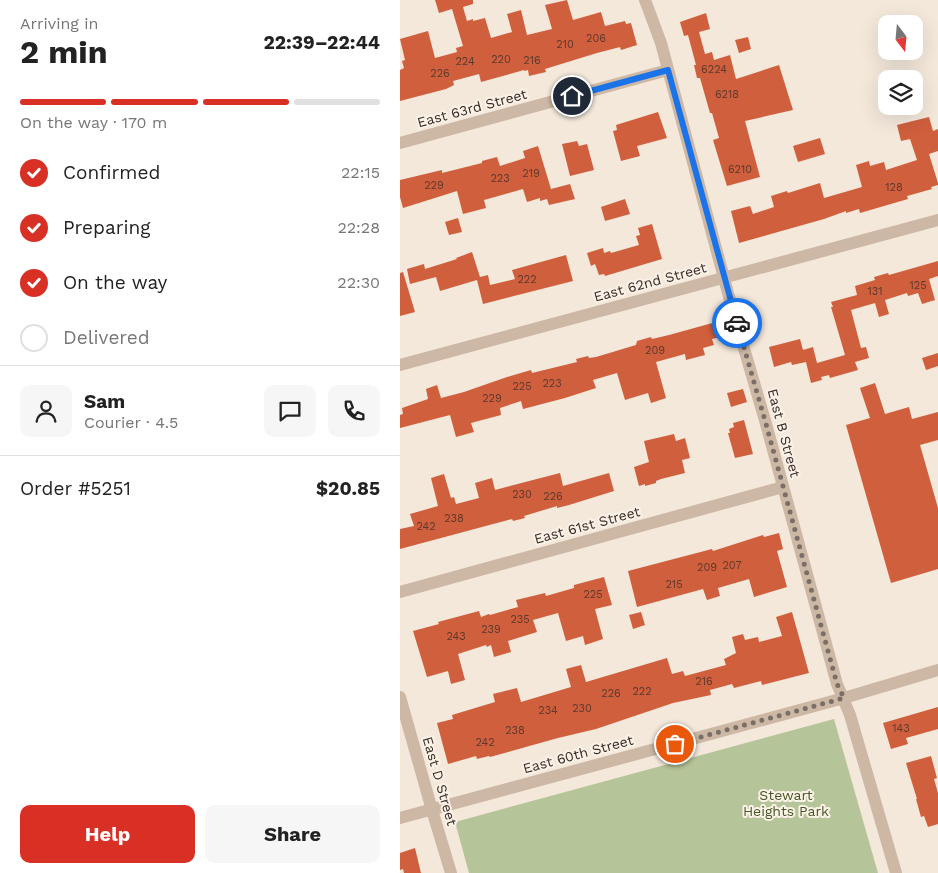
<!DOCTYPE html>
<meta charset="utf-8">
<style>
:root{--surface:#fff;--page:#f6f6f6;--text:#222;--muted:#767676;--line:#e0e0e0;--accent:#d93025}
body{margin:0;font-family:"Work Sans",sans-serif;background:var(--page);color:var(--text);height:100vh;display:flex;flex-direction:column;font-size:19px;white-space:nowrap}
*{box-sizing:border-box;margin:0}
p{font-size:16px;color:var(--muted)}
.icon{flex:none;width:28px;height:28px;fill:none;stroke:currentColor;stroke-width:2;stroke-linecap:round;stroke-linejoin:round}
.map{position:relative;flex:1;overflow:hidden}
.drawer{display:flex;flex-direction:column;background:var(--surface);width:400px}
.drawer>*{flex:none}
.needle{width:32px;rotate:164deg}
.buttons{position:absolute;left:478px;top:15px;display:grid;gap:10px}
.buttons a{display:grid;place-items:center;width:45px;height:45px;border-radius:10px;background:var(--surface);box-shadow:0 5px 20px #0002;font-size:25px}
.pin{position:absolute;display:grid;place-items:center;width:42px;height:42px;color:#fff;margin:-21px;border:2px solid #fff;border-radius:50%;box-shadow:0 1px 5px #0007}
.courier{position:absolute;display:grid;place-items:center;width:50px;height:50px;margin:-25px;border:4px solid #1a73e8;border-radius:50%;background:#fff;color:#222;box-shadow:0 1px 6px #0007}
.overview em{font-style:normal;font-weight:700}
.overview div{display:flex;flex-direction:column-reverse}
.overview{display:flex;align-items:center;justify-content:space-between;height:85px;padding:0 20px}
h1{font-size:32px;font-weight:700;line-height:38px}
.bar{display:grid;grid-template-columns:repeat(4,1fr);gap:8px 5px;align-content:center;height:60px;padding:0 20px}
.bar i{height:6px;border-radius:4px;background:var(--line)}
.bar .current{background:var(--accent)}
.bar p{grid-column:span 4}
.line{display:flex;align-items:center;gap:12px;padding:0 20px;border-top:1px solid var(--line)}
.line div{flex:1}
.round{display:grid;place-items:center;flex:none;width:52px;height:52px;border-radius:10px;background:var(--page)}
ol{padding:0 20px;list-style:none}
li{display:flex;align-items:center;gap:15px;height:55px}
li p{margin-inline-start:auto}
li .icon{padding:5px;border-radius:50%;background:var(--accent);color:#fff;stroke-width:4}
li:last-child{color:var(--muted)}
li i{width:28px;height:28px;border:2px solid var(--line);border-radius:50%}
.button{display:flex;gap:10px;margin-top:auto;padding:10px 20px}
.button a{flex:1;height:58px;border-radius:10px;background:var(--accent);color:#fff;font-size:20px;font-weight:700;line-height:58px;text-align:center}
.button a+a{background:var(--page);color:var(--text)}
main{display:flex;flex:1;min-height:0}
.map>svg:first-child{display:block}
.green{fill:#b6c499}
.building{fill:#cf5f3d}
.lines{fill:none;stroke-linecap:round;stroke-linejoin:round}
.minor{stroke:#cdb7a5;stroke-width:12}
.done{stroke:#7a6e66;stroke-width:5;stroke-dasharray:0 9}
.route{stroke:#1a73e8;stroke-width:6}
.labels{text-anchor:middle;stroke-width:4;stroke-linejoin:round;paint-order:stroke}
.number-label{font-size:11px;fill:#5e392c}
.street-label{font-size:14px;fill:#382c27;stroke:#fbf2e7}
.park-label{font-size:14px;fill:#485829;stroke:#fbf2e7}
</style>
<main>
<section class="drawer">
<div class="overview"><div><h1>2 min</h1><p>Arriving in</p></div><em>22:39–22:44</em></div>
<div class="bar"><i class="current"></i><i class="current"></i><i class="current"></i><i></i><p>On the way · 170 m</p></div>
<ol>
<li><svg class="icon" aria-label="check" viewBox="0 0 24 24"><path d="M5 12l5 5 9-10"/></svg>Confirmed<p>22:15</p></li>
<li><svg class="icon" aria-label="check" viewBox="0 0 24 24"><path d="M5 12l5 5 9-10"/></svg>Preparing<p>22:28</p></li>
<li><svg class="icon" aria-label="check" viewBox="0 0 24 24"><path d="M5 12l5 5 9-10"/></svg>On the way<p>22:30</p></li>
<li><i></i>Delivered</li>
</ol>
<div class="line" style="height:90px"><a class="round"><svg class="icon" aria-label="person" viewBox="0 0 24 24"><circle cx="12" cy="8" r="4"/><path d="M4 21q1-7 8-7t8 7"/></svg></a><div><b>Sam</b><p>Courier · 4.5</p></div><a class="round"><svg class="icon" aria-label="chat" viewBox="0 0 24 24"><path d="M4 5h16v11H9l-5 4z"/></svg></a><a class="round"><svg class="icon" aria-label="phone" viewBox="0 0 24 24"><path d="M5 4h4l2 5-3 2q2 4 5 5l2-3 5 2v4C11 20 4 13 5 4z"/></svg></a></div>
<div class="line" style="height:65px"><div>Order #5251</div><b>$20.85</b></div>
<div class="button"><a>Help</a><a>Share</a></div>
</section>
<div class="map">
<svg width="538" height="873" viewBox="0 0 538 873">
<rect width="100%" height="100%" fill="#f4e8db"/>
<!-- green -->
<polygon class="green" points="434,719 478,873 69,873 55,822"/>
<!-- building -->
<g class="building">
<polygon points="35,0 73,0 73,4 63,7 67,21 73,19 73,21 85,18 91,38 112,32 107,14 121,10 127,35 152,29 145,5 167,0 173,20 201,12 205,26 225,21 226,24 231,23 237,45 221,50 220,47 197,53 145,69 146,72 129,76 128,70 124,71 124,70 81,82 79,74 53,81 54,85 46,89 0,101 0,70 4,68 2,61 5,60 0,39 28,31 35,58 57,52 56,48 63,46 52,9 39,13"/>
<polygon points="306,13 310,29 299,32 305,54 312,52 314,60 330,55 336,79 379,65 393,110 345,121 360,177 327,186 313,140 319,138 312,113 310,113 300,78 297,78 294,65 296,65 288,35 284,36 280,22"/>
<polygon points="348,37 351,49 339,53 335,40"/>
<polygon points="258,112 267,138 237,146 240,156 221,161 213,131 217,130 216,125"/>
<polygon points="529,117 533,131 538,129 538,151 529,154 538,183 538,185 531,187 532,189 507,196 508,199 460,213 459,209 446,213 446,211 424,219 339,243 331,211 350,206 353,214 374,207 371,196 387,191 388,193 420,183 424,198 462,187 456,165 469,161 470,166 484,162 486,170 517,160 510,139 501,141 497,125"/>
<polygon points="420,138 425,154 398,162 393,146"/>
<polygon points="177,141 179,146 187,144 194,170 170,176 162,144"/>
<polygon points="138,146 151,189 170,184 175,199 149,205 147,199 140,201 140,198 127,202 123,189 84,200 86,208 63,214 57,191 3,208 0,197 0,180 42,170 42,173 82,163 82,161 97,157 100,166 125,158 123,151"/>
<polygon points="225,199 230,214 205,221 201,207"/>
<polygon points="58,218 62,232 49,235 45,222"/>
<polygon points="252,224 262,259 205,276 204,274 199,275 195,264 191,266 187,253 203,248 204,253 210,251 211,253 239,245 236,236 240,235 238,228"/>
<polygon points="72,252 80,277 88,275 90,285 115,279 112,270 166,255 173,281 83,304 77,280 40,291 36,277 10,284 7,269 24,264 25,269 57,259 56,258"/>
<polygon points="538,261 538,276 529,279 535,300 522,304 518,293 508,296 507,293 485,300 489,314 479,317 475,303 451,310 461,348 466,347 469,358 455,362 458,370 430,378 429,375 421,377 422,380 411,383 406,362 392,365 391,362 374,367 369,347 400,339 403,350 413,347 417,363 445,355 431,307 433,307 431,302 457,295 455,286 475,280 474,277 488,273 489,275"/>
<polygon points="3,272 15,312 0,316 0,273"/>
<polygon points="316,322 320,337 312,339 314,345 303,348 305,355 286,360 285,354 256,362 266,398 251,403 248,393 225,400 217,373 193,380 196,388 165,398 123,409 121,401 100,408 101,415 71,423 74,432 56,437 50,415 0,428 0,415 3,414 2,408 28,399 26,389 37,385 41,398 64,392 107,377 131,370 132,373 177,362 176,359 188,356 189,358 196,357 236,345 237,341 251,337 252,339 269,335"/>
<polygon points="538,353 538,366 526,370 522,358"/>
<polygon points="475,383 485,414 509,407 512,419 538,412 538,440 520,445 538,508 538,569 491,583 446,425 470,418 460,388"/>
<polygon points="343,389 347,402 331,407 327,393"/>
<polygon points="344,420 353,454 335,458 328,433 330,433 329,429 334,427 333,423"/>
<polygon points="274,434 276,441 285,438 290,458 282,460 285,473 261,479 256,481 256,483 245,486 245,484 239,486 234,467 249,462 244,441"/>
<polygon points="160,473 163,486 209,473 214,491 169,505 157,508 157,506 124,516 125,518 113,521 112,519 0,549 0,529 14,526 10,514 38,506 31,478 44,474 51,498 54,497 56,504 79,498 75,483 92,478 95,490"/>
<polygon points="379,533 383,549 377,551 387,587 354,597 349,579 318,588 320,596 307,600 303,589 237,607 228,571 312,549 313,551 363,535 364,537"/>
<polygon points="204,577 212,605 195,609 203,639 185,645 183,636 166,641 158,613 133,620 137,632 108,641 111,652 94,657 91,645 87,647 86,645 58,654 65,680 51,684 48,671 27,677 13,631 39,624 38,622 79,611 81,617 89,614 90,615 118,607 116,600 145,593 146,596 174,588 174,585"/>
<polygon points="241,612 245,625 233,629 229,615"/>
<polygon points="392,612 409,673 362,685 361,681 334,688 332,684 310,690 311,695 273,703 196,729 158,738 90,757 89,756 77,759 76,756 48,764 37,723 53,719 52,715 95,702 93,694 117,688 121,702 171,687 166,669 181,665 186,682 267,658 272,674 283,671 285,676 326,665 324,659 336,653 332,637 343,634 345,640 358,637 359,642 382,636 376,617"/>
<polygon points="538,707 538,729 506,738 508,744 491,749 483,723"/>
<polygon points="531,756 537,778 534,779 538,793 538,824 528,827 524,816 521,817 516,799 517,799 506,763"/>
<polygon points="15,848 21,873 4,873 3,869 0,870 0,853"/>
</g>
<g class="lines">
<!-- minor -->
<g class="minor">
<polyline points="245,0 261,43 328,293 366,424 437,684 450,715 496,873"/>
<polyline points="0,143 268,70"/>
<polyline points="0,365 538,220"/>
<polyline points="0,592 383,487"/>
<polyline points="0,697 32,810 51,873"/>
<polyline points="0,818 444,698 538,670"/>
</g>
</g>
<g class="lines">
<!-- done -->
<polyline class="done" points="275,744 444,698 437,684 366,424 337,323"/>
<!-- route -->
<polyline class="route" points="172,96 268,70 337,323"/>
</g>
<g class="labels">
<!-- number labels -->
<g class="number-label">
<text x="196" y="42">206</text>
<text x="165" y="48">210</text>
<text x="101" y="63">220</text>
<text x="132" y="64">216</text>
<text x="65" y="65">224</text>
<text x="314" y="73">6224</text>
<text x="40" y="77">226</text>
<text x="327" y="98">6218</text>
<text x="340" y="173">6210</text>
<text x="131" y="177">219</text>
<text x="100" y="182">223</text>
<text x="34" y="189">229</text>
<text x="494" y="191">128</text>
<text x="127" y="283">222</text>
<text x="518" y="289">125</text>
<text x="475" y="295">131</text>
<text x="255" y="354">209</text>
<text x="152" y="387">223</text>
<text x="122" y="390">225</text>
<text x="92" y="402">229</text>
<text x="122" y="498">230</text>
<text x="153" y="500">226</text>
<text x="54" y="522">238</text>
<text x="26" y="530">242</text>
<text x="332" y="569">207</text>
<text x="307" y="571">209</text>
<text x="274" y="588">215</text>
<text x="193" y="598">225</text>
<text x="120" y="623">235</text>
<text x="91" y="633">239</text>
<text x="56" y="640">243</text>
<text x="304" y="685">216</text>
<text x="242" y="695">222</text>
<text x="211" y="697">226</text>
<text x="182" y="712">230</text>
<text x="148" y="714">234</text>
<text x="501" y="732">143</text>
<text x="115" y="734">238</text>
<text x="85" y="746">242</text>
</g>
<!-- street labels -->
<g class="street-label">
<text transform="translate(72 108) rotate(-15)" y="5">East 63rd Street</text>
<text transform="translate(250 282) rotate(-15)" y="5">East 62nd Street</text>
<text transform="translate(384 433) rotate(75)" y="5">East B Street</text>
<text transform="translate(187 525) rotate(-15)" y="5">East 61st Street</text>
<text transform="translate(178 754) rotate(-15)" y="5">East 60th Street</text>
<text transform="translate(40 781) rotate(74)" y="5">East D Street</text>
</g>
<!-- park labels -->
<g class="park-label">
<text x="386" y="800">Stewart<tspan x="386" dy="16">Heights Park</tspan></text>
</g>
</g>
</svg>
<div class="buttons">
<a><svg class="needle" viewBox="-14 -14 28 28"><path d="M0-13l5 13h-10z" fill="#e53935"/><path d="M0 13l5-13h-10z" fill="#767676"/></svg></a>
<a><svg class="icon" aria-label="layers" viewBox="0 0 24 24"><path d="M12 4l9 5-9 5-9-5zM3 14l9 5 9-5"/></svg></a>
</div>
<div class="pin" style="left:275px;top:744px;background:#ea580c"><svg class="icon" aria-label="bag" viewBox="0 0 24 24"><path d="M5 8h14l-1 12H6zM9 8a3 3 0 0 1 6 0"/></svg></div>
<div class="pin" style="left:172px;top:96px;background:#1f2937"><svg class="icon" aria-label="home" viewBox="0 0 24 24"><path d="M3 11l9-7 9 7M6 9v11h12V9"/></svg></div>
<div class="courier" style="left:337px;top:323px"><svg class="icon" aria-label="car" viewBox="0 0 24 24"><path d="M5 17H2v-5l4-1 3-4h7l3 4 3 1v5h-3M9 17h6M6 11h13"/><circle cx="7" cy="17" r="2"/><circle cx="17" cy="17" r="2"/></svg></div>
</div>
</main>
